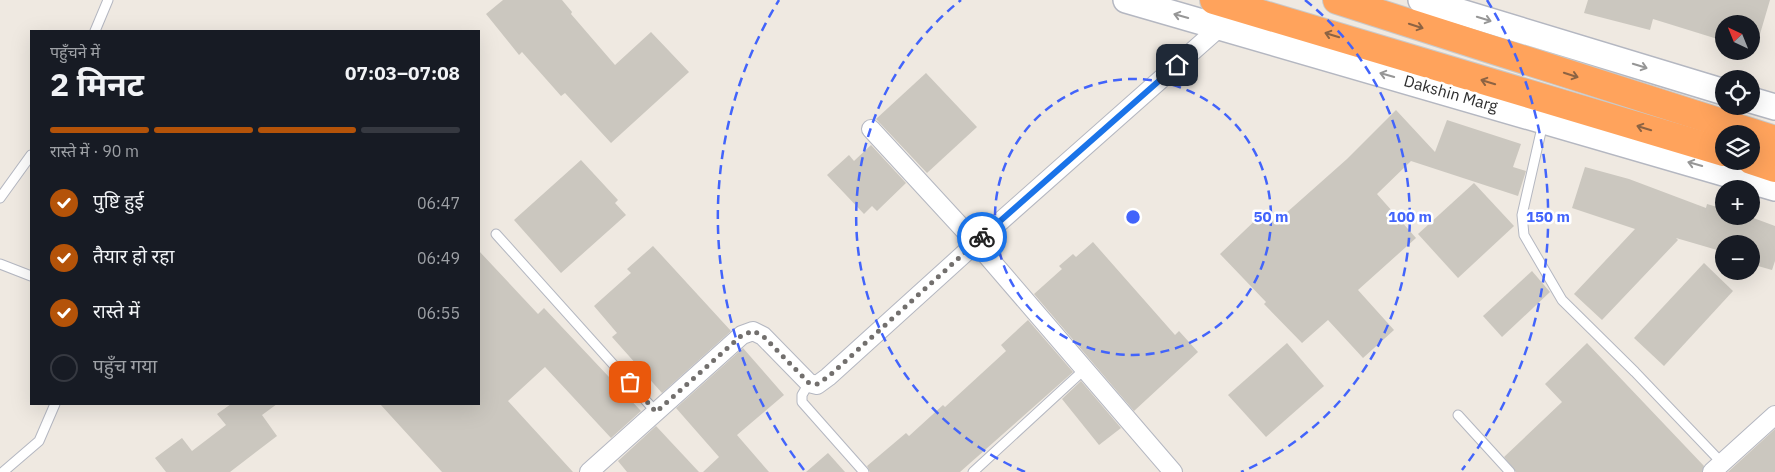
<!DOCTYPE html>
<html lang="hi">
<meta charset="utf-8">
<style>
:root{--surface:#171b24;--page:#242831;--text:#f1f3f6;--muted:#9ea1a6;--line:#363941;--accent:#b45309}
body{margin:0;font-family:"IBM Plex Sans","Noto Sans Devanagari",sans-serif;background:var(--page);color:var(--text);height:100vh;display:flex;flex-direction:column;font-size:19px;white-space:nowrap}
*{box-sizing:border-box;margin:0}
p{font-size:16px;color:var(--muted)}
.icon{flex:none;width:28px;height:28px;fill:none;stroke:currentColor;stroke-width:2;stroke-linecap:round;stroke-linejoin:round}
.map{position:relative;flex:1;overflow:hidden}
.panel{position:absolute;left:30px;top:30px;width:450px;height:375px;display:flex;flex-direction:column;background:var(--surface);border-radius:0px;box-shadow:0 5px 20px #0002}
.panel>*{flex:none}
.needle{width:32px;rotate:317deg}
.controls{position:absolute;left:1715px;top:15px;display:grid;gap:10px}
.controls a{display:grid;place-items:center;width:45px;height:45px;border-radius:50%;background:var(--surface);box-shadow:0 5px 20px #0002;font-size:25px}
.pin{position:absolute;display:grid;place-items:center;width:42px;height:42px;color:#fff;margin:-21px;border-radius:10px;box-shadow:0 2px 8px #0006}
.courier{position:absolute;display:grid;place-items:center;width:50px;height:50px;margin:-25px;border:4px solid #1a73e8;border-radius:50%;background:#fff;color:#222;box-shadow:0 1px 6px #0007}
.overview em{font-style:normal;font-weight:700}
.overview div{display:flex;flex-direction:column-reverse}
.overview{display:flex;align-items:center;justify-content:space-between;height:85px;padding:0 20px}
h1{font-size:32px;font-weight:700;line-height:38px}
.bar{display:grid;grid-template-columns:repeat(4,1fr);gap:8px 5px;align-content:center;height:60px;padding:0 20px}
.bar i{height:6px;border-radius:4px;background:var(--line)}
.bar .on{background:var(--accent)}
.bar p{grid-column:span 4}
ol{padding:0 20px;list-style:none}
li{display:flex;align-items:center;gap:15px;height:55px}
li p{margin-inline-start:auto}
li .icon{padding:5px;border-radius:50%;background:var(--accent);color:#fff;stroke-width:4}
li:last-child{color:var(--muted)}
li i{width:28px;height:28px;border:2px solid var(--line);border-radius:50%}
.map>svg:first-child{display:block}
.building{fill:#cbc7bf}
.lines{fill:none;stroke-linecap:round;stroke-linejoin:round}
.lane-casing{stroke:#b4b7c1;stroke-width:11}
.street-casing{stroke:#b4b7c1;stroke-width:20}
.secondary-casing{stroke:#b4b7c1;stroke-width:28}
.highway-casing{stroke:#c9c9c9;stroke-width:30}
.lane{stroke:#fff;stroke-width:9}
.street{stroke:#fff;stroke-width:18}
.secondary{stroke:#fff;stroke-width:25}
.highway{stroke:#ffa35c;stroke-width:28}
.oneway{stroke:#969696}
.oneway2{stroke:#8c6343}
.done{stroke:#726f6d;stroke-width:5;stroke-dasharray:0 9}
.route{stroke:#1a73e8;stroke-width:6}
.ring{fill:none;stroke:#4264fb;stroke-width:2.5;stroke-dasharray:9 6}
.labels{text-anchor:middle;stroke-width:5;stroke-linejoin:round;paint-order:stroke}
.street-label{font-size:16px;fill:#2e2e2e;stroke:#fff}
.centre{fill:#4264fb;stroke:#fff;stroke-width:2.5}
.ring-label{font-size:15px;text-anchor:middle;font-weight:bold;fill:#4264fb;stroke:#fff;stroke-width:5;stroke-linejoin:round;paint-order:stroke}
</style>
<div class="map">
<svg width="1775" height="472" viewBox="0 0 1775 472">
<rect width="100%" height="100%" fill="#efe9e1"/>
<!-- building -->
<g class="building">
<polygon points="503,0 562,0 572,12 571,14 615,65 651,32 689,72 611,143 565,93 561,96 522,52 519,55 486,14"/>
<polygon points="1588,0 1770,0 1755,51 1751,50 1751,24 1724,24 1724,41 1653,19 1650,30 1584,13"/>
<polygon points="926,73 977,127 927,173 876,119"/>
<polygon points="1396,110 1435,152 1447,120 1521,144 1513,167 1526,171 1518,196 1411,161 1377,194 1416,238 1358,290 1394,330 1363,358 1328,320 1302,343 1264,304 1266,302 1220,254 1265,211 1276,222 1347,159"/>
<polygon points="871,145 906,183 877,211 872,206 864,214 827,175 849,155 854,161"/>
<polygon points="581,160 618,200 615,203 626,215 561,273 514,220"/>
<polygon points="1585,167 1629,179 1706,208 1707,204 1724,209 1724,216 1748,216 1775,226 1775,261 1772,270 1751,264 1751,244 1724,244 1724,252 1676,238 1678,240 1602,320 1574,294 1635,229 1572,208"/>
<polygon points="1474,183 1514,226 1458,278 1418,234"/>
<polygon points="1093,242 1175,335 1179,331 1198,352 1134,411 1034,294 1062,269 1059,266 1073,254 1076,257"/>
<polygon points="653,246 731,331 662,393 612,337 617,333 594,306 631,273 627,269"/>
<polygon points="479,251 538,314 544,308 641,411 611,438 545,367 508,401 573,472 442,472 380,404 479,404"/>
<polygon points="1704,263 1733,291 1664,366 1634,338"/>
<polygon points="1532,271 1550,292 1502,337 1483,316"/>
<polygon points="1028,320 1073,372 960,472 870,472 867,466 906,433 909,436 943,405 945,407 1006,351 1001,345"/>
<polygon points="1287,343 1324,386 1266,437 1228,395"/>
<polygon points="1587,343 1704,466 1702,472 1516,472 1504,457 1562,402 1545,384"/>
<polygon points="743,348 784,395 737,435 769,472 703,472 719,457 676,408"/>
<polygon points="1081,381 1121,428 1099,445 1062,399"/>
<polygon points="231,404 277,404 262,415 277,436 230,472 166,472 155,458 182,438 192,451 226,425 217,414"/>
<polygon points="656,426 699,472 627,472 618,461"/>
<polygon points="1775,429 1775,472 1728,472"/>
<polygon points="828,453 845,472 806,472"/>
</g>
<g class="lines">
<!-- lane casing -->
<g class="lane-casing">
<g id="lane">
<polyline points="95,31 108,0"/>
<polyline points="1543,123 1522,215 1524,235 1562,300 1635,372 1721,462"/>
<polyline points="0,198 31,155"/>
<polyline points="496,234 656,412"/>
<polyline points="0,264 31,276"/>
<polyline points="809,383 802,395 802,402 864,472"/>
<polyline points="1458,415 1510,472"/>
<polyline points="3,472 39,441 55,404"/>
<polyline points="973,472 1085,369"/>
</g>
</g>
<!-- street casing -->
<g class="street-casing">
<g id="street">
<polyline points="871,129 976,243 1173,472"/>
<polyline points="589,472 742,335 753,331 763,336 809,383 817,385 828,377 976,243 1220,27"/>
<polyline points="1712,472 1775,415"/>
</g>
</g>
<!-- secondary casing -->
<g class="secondary-casing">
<g id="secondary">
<polyline points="1126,0 1775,188"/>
<polyline points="1421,0 1724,92"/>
<polyline points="1751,100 1775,107"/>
</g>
</g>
<!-- highway casing -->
<g class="highway-casing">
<g id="highway">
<polyline points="1214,0 1724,152"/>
<polyline points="1337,0 1775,140"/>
<polyline points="1751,160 1775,168"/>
</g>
</g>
<!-- lane -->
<use href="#lane" class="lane"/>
<!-- street -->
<use href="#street" class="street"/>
<!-- secondary -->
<use href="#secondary" class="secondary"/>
<!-- highway -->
<use href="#highway" class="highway"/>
</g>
<!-- one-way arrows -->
<defs><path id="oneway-shaft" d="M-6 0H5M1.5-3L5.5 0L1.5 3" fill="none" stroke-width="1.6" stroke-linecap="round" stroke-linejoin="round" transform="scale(1.25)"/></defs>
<g class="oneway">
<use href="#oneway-shaft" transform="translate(1181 16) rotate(-164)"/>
<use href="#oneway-shaft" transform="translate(1484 19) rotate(17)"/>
<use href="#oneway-shaft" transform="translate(1640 66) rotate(17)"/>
<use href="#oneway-shaft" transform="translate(1387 75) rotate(-164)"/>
<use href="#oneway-shaft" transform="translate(1695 164) rotate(-164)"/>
</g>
<g class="oneway2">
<use href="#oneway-shaft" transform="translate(1416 26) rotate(18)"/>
<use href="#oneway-shaft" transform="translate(1332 35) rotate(-163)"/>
<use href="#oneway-shaft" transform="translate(1571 75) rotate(18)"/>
<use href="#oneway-shaft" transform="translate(1488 82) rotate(-163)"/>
<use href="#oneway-shaft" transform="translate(1644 128) rotate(-163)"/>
</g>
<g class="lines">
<!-- done -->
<polyline class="done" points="630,382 656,412 742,335 753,331 763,336 809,383 817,384 828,377 982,237"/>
<!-- route -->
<polyline class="route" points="982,237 1177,65"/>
</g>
<!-- distance rings -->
<g class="ring">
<circle cx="1133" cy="217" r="138"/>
<path d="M1025 472A277 277 0 0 1 961 0M1305 0A277 277 0 0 1 1241 472"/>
<path d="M804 470A415 415 0 0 1 779 0M1487 0A415 415 0 0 1 1462 470"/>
</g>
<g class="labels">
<!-- street labels -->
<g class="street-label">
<text transform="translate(1451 93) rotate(16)" y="6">Dakshin Marg</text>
</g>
</g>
<circle cx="1133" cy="217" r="8" class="centre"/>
<g class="ring-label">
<text x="1271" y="222">50 m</text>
<text x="1410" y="222">100 m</text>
<text x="1548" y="222">150 m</text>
</g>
</svg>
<div class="controls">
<a><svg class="needle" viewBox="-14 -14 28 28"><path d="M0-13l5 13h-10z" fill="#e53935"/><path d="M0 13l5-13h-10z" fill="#9ea1a6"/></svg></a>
<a><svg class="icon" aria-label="locate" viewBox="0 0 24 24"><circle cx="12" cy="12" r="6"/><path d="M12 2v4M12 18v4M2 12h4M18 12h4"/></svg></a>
<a><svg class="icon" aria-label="layers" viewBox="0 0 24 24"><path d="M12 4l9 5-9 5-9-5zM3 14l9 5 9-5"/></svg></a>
<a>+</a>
<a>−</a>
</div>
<div class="pin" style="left:630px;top:382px;background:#ea580c"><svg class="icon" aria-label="bag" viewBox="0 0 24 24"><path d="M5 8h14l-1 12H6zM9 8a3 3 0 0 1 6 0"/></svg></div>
<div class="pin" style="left:1177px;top:65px;background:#1f2937"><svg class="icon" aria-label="home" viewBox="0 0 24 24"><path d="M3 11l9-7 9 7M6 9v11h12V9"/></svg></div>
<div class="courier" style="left:982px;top:237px"><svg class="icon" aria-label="bike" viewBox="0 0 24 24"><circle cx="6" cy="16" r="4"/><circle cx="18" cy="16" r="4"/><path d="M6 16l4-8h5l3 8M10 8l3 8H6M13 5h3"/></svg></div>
<section class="panel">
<div class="overview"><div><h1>2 मिनट</h1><p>पहुँचने में</p></div><em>07:03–07:08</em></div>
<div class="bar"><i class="on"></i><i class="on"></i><i class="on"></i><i></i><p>रास्ते में · 90 m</p></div>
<ol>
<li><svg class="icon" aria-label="check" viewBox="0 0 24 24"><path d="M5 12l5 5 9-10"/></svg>पुष्टि हुई<p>06:47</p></li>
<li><svg class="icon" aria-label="check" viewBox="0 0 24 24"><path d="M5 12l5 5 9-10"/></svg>तैयार हो रहा<p>06:49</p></li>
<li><svg class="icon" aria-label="check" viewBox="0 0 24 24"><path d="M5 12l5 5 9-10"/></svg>रास्ते में<p>06:55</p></li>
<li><i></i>पहुँच गया</li>
</ol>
</section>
</div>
